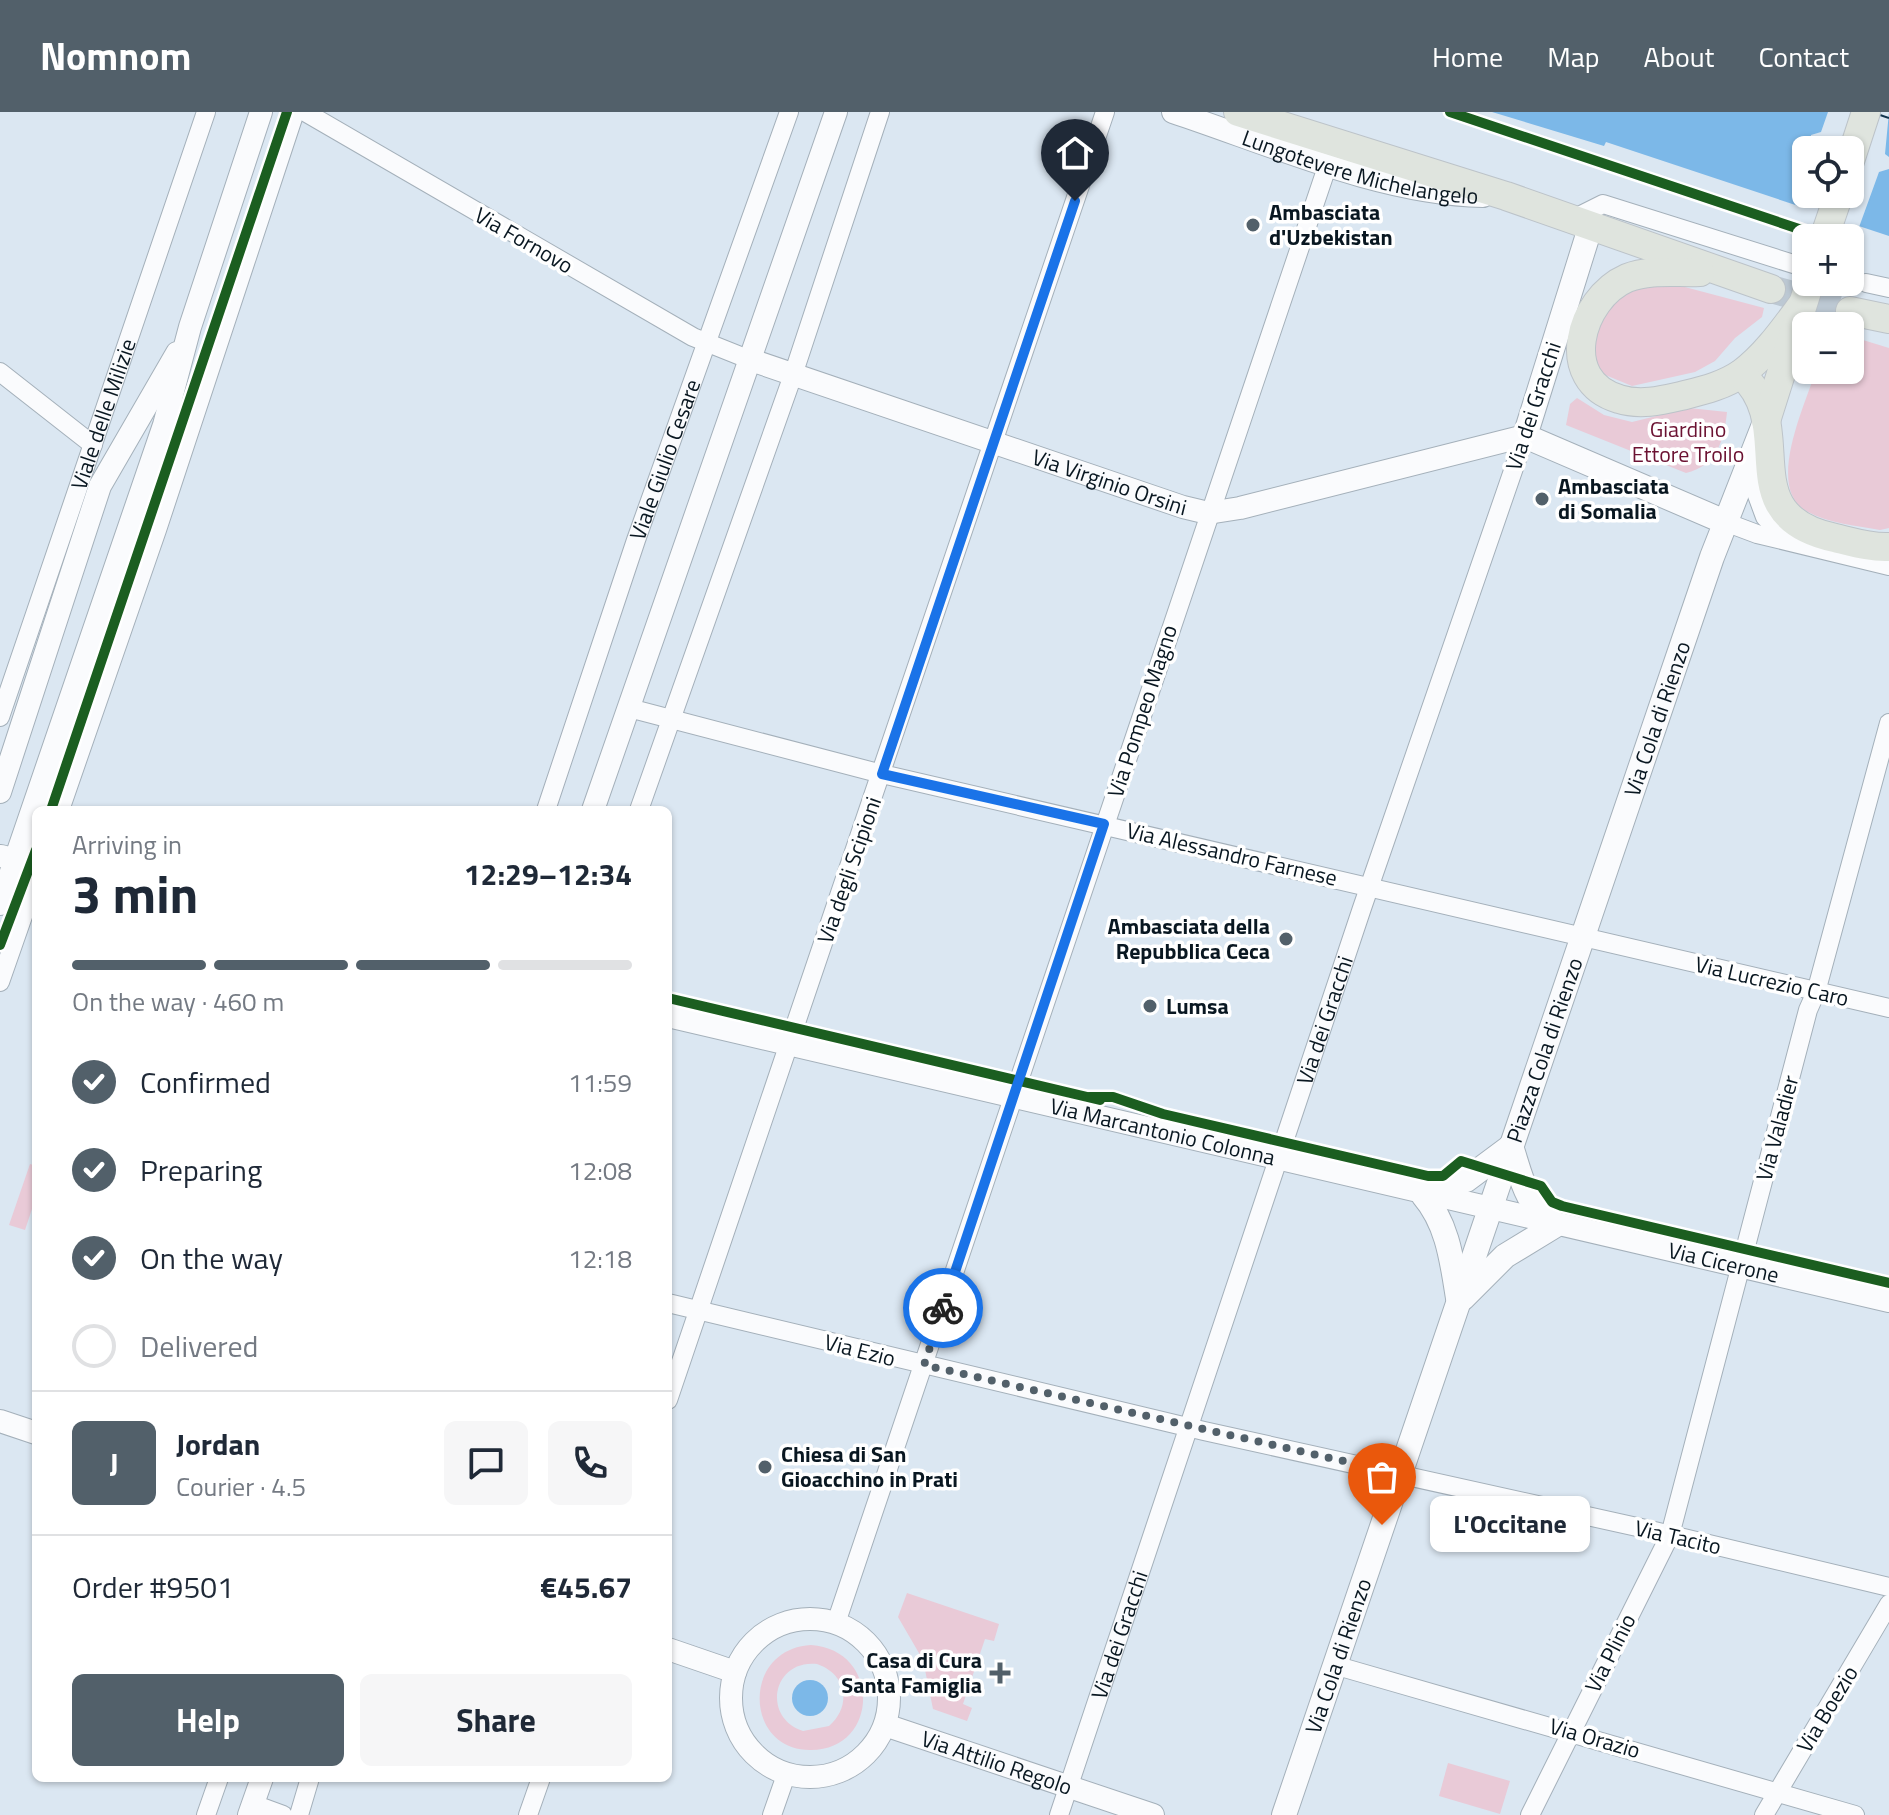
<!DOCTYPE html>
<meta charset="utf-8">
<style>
:root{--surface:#fff;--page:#f6f6f7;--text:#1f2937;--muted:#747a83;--line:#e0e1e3;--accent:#52606a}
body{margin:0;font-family:"Titillium Web",sans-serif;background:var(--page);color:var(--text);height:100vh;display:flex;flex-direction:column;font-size:30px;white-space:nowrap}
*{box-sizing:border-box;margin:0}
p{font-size:26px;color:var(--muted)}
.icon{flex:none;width:44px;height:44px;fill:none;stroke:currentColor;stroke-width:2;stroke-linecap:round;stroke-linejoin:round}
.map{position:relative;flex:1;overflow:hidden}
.side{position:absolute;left:32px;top:694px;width:640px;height:976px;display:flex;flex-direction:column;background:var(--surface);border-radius:12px;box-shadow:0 2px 6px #0004}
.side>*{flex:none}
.buttons{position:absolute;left:1792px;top:24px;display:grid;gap:16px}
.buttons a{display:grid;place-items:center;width:72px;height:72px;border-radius:12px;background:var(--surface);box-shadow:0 2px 6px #0004;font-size:40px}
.pin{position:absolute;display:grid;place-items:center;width:68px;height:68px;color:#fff;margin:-82px -34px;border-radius:50% 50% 50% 0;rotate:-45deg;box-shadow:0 0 8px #0007}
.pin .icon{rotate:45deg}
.courier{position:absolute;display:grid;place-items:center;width:80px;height:80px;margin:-40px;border:6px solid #1a73e8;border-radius:50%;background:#fff;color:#222;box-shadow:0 2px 10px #0007}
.bubble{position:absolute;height:56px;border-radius:12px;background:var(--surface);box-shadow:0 2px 6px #0004;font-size:26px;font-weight:700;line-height:56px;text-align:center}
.summary em{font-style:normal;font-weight:700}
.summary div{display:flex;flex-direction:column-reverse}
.summary{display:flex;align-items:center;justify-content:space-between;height:136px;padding:0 40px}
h1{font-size:52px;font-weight:700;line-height:60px}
.bar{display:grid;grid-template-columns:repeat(4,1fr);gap:12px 8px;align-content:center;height:96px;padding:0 40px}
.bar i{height:10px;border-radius:6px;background:var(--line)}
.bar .current{background:var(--accent)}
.bar p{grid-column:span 4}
.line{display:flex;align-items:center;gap:20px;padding:0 40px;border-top:2px solid var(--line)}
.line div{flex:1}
.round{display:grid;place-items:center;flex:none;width:84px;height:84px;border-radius:12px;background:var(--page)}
ol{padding:0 40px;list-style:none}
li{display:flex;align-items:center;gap:24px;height:88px}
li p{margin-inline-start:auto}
li .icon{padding:8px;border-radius:50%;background:var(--accent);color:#fff;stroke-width:4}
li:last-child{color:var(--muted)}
li i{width:44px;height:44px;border:4px solid var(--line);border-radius:50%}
.action{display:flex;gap:16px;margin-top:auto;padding:16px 40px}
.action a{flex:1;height:92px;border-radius:12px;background:var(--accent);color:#fff;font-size:32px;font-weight:700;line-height:92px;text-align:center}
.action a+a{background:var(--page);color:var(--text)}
header{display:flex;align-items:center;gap:48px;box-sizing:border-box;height:112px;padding:0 40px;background:var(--accent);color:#fff}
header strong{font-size:38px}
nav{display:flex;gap:44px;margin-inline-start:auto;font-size:28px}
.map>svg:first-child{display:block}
.green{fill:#e9cad7;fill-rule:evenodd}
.water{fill:#7cb8e8;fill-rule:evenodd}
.pier{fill:#dbe7f2}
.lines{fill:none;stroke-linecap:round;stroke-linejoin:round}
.ferry{stroke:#11334d;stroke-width:2;stroke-dasharray:10 8;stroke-linecap:butt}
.primary-tunnel{stroke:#bcc8d3;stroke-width:28;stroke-dasharray:28 14;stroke-linecap:butt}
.minor-casing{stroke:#a4b0ba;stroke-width:20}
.tertiary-casing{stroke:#a4b0ba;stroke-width:24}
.secondary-casing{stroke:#a4b0ba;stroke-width:26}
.primary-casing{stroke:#bcc3c9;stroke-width:30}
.minor{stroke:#fafbfd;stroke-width:18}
.tertiary{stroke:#fafbfd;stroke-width:22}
.secondary{stroke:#fafbfd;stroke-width:24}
.primary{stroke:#dfe4de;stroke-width:28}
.cycleway-casing{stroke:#fff;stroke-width:15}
.cycleway{stroke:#1b5e20;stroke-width:10}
.done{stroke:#52606a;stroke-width:8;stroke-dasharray:0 14.4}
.route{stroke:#1a73e8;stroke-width:10}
.poi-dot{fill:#52606a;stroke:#fff;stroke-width:3}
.labels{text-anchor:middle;stroke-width:7;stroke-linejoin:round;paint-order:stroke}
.street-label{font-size:22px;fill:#091721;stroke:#fff}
.poi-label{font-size:22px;font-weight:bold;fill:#091721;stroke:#fff;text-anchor:start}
.park-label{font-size:22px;fill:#6b1232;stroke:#fff}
</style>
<header>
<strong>Nomnom</strong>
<nav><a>Home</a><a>Map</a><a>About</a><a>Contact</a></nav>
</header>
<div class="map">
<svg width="1889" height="1703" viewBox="0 0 1889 1703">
<rect width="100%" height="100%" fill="#dbe7f2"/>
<!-- green -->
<g class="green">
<polygon points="1666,170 1764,196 1762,205 1735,226 1715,249 1695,260 1632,274 1598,260 1591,216 1621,180"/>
<path d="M1850 224 1889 236V416L1880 418C1858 414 1828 411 1808 400 1764 378 1805 294 1816 258H1850Z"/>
<path d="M1577 286 1604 303 1632 310 1689 296 1727 300C1724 330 1716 354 1686 361L1566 313 1570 292Z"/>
<polygon points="30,1052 36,1054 36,1085 25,1118 9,1113"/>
<polygon points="907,1481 999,1512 994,1529 985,1527 963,1592 972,1596 967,1609 933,1597 923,1548 898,1505"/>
<path d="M811 1533C882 1538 879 1638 811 1638 744 1639 741 1537 811 1533ZM817 1552C847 1562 852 1594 829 1614L803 1619C761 1605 773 1547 817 1552Z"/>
<polygon points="1448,1651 1510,1669 1500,1702 1439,1684"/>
</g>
<!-- water -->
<g class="water">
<path d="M1492 0H1889V124L1606 30 1604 34ZM1806 38H1850V82H1806Z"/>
<circle cx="810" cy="1586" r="18"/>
</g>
<!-- pier -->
<polygon class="pier" points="1828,0 1889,0 1885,42 1889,45 1889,57 1879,60 1858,118 1797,98 1806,68 1806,82 1850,82 1850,38 1815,38 1810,32 1811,23 1821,20"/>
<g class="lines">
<!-- ferry -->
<polyline class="ferry" points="1880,3 1889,6"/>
<!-- primary-tunnel -->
<polyline class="primary-tunnel" points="1771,177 1850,199"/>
<!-- minor casing -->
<g class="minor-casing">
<g id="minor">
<polyline points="305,0 693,225 748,247"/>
<polyline points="1573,107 1603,92 1806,156"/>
<polyline points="1866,171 1889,176"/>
<polyline points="0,260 93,333"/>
<polyline points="1747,356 1765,405 1787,428"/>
<polyline points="1725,410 1757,422 1889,454"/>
<polyline points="629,596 882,662 1889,896"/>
<path id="s1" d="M0 605 206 0"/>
<polyline points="60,698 157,418 295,0"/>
<path id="s2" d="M546 698 636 428 789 0"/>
<polyline points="639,698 793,263 880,0"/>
<polyline points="0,870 36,767"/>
<polyline points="668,1191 1204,1319 1646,1417 1889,1475"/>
<polyline points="668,1288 1105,0"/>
<polyline points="836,1511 1328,52"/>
<polyline points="1334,1553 1855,1703"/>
<polyline points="253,1692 283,1703"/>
<polyline points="206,1703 219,1666"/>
<polyline points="299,1703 310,1666"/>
<polyline points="528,1703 541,1666"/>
<polyline points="772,1703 786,1663"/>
<path id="s3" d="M1059 1703 1362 796 1525 324"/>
<polyline points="1530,1703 1670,1423 1808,898 1816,880 1889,611"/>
<polyline points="1764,1703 1889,1492"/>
</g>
</g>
<!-- tertiary casing -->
<g class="tertiary-casing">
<g id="tertiary">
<path id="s4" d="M1173 0C1270 32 1381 82 1483 84"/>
<path id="s5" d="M748 247 1183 395 1208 401 1240 396 1525 324"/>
<polyline points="0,680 100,374 177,241"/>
<polyline points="593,698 836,0"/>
<polyline points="1,744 36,753"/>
<polyline points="0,792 164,313 190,215 261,0"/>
<path id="s6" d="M668 904 1889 1189"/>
<polyline points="0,1309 36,1321"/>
<circle cx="810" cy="1586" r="79"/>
<polyline points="668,1537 735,1560"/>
<path id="s7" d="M885 1613 1153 1703"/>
<polyline points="249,1703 262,1666"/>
</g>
</g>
<!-- secondary casing -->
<g class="secondary-casing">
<g id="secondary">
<polyline points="1591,113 1525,324 1725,410"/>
<path d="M1458 1186C1452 1149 1448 1112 1423 1083L1466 1068 1509 1036"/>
<path d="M1463 1186 1505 1144 1556 1113C1525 1092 1522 1068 1511 1034"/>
<path id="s8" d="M1284 1703 1712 445 1765 310"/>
</g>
</g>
<!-- primary casing -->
<g class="primary-casing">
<g id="primary">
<polyline points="1238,0 1506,84 1771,177"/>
<polyline points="1850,49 1866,0"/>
<polyline points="1824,126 1839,82"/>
<path d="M1700 160C1676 161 1650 157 1627 166 1579 187 1557 269 1619 287 1641 294 1663 288 1685 283 1705 278 1725 273 1742 261 1766 243 1784 217 1802 193"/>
<polyline points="1850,199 1889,207"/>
<path d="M1741 262C1801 316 1728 403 1835 426 1852 430 1871 436 1889 435"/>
<polyline points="1766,309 1810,170"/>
</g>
</g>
<!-- minor -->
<use href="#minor" class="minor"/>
<!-- tertiary -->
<use href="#tertiary" class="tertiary"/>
<!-- secondary -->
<use href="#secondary" class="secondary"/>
<!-- primary -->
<use href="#primary" class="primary"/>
<!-- cycleway casing -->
<g class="cycleway-casing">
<g id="cycleway">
<polyline points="1450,0 1826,126"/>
<polyline points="51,698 287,0"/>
<polyline points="0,833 36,738"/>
<polyline points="668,886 1100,988"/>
<polyline points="1090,985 1113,985 1163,1002 1428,1064 1443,1064 1461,1049 1541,1074 1552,1090 1562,1094 1889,1171"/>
</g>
</g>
<!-- cycleway -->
<use href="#cycleway" class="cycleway"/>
</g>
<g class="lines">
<!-- done -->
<polyline class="done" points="943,1196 924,1253 1400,1362 1382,1413"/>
<!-- route -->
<polyline class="route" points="943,1196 1104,712 882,662 1075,89"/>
</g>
<!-- markers -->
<g class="poi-dot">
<circle cx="1253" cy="113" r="8"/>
<circle cx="1542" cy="387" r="8"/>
<circle cx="1286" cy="827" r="8"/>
<circle cx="1150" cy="894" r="8"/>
<circle cx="765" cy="1355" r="8"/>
<path d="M996 1549h8v8h8v8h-8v8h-8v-8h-8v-8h8z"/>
</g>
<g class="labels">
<!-- street labels -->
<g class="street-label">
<text dy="8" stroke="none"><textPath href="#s4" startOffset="196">Lungotevere Michelangelo</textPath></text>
<text transform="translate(524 128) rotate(30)" y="8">Via Fornovo</text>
<text transform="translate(1533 294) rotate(-72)" y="8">Via dei Gracchi</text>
<text dy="8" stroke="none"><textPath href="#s1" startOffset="320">Viale delle Milizie</textPath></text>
<text dy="8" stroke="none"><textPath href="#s2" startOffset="370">Viale Giulio Cesare</textPath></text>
<text dy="8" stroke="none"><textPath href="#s5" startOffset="382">Via Virginio Orsini</textPath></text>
<text transform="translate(1142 599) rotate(-72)" y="8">Via Pompeo Magno</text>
<text dy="8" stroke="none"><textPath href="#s8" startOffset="1158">Via Cola di Rienzo</textPath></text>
<text transform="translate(1232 742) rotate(13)" y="8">Via Alessandro Farnese</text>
<text transform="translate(849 758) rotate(-71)" y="8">Via degli Scipioni</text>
<text transform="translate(1772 869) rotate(13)" y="8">Via Lucrezio Caro</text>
<text dy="8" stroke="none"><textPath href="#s3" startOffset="838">Via dei Gracchi</textPath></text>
<text dy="8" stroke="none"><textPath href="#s8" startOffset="808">Piazza Cola di Rienzo</textPath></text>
<text transform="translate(1777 1016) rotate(-75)" y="8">Via Valadier</text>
<text dy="8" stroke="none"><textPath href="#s6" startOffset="508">Via Marcantonio Colonna</textPath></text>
<text dy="8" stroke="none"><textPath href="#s6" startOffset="1084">Via Cicerone</textPath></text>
<text transform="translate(860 1238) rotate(14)" y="8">Via Ezio</text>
<text transform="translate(1678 1425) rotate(13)" y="8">Via Tacito</text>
<text dy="8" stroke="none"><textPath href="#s3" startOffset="190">Via dei Gracchi</textPath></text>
<text transform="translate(1610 1541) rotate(-63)" y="8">Via Plinio</text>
<text dy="8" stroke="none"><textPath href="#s8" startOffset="168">Via Cola di Rienzo</textPath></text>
<text transform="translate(1827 1597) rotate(-59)" y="8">Via Boezio</text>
<text transform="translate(1595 1626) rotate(16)" y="8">Via Orazio</text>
<text dy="8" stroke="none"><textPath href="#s7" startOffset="118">Via Attilio Regolo</textPath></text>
</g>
<!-- poi labels -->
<g class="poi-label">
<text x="1269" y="108">Ambasciata<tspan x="1269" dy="25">d'Uzbekistan</tspan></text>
<text x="1558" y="382">Ambasciata<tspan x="1558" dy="25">di Somalia</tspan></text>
<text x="1270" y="822" text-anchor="end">Ambasciata della<tspan x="1270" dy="25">Repubblica Ceca</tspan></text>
<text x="1166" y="902">Lumsa</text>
<text x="781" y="1350">Chiesa di San<tspan x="781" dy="25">Gioacchino in Prati</tspan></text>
<text x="982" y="1556" text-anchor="end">Casa di Cura<tspan x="982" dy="25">Santa Famiglia</tspan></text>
</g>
<!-- park labels -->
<g class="park-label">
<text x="1688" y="325">Giardino<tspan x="1688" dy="25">Ettore Troilo</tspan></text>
</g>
</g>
</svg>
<div class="buttons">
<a><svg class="icon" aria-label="locate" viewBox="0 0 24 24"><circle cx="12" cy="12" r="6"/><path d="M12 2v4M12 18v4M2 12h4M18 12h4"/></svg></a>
<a>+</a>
<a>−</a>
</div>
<div class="pin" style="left:1382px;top:1413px;background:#ea580c"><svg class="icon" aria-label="bag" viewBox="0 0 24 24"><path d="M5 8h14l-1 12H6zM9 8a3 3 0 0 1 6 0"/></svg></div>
<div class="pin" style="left:1075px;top:89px;background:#1f2937"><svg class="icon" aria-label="home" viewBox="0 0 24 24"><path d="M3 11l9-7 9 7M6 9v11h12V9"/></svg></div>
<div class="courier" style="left:943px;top:1196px"><svg class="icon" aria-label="bike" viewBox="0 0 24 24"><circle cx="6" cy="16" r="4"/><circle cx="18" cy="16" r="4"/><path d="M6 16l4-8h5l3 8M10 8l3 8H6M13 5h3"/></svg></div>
<div class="bubble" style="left:1430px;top:1384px;width:160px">L'Occitane</div>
<section class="side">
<div class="summary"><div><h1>3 min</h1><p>Arriving in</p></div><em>12:29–12:34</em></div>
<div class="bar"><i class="current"></i><i class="current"></i><i class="current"></i><i></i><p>On the way · 460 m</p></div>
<ol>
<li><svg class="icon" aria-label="check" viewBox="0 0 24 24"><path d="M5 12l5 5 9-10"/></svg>Confirmed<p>11:59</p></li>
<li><svg class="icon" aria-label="check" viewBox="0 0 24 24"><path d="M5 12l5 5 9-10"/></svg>Preparing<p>12:08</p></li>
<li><svg class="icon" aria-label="check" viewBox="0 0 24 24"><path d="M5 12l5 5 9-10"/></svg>On the way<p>12:18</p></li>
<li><i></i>Delivered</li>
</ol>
<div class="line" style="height:144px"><b class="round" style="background:var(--accent);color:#fff">J</b><div><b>Jordan</b><p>Courier · 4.5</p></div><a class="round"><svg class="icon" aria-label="chat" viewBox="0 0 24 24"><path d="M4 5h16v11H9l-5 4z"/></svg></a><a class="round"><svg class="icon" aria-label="phone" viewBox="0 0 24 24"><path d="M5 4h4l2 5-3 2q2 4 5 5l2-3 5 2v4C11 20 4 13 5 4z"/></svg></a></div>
<div class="line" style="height:104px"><div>Order #9501</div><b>€45.67</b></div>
<div class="action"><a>Help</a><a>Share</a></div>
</section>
</div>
